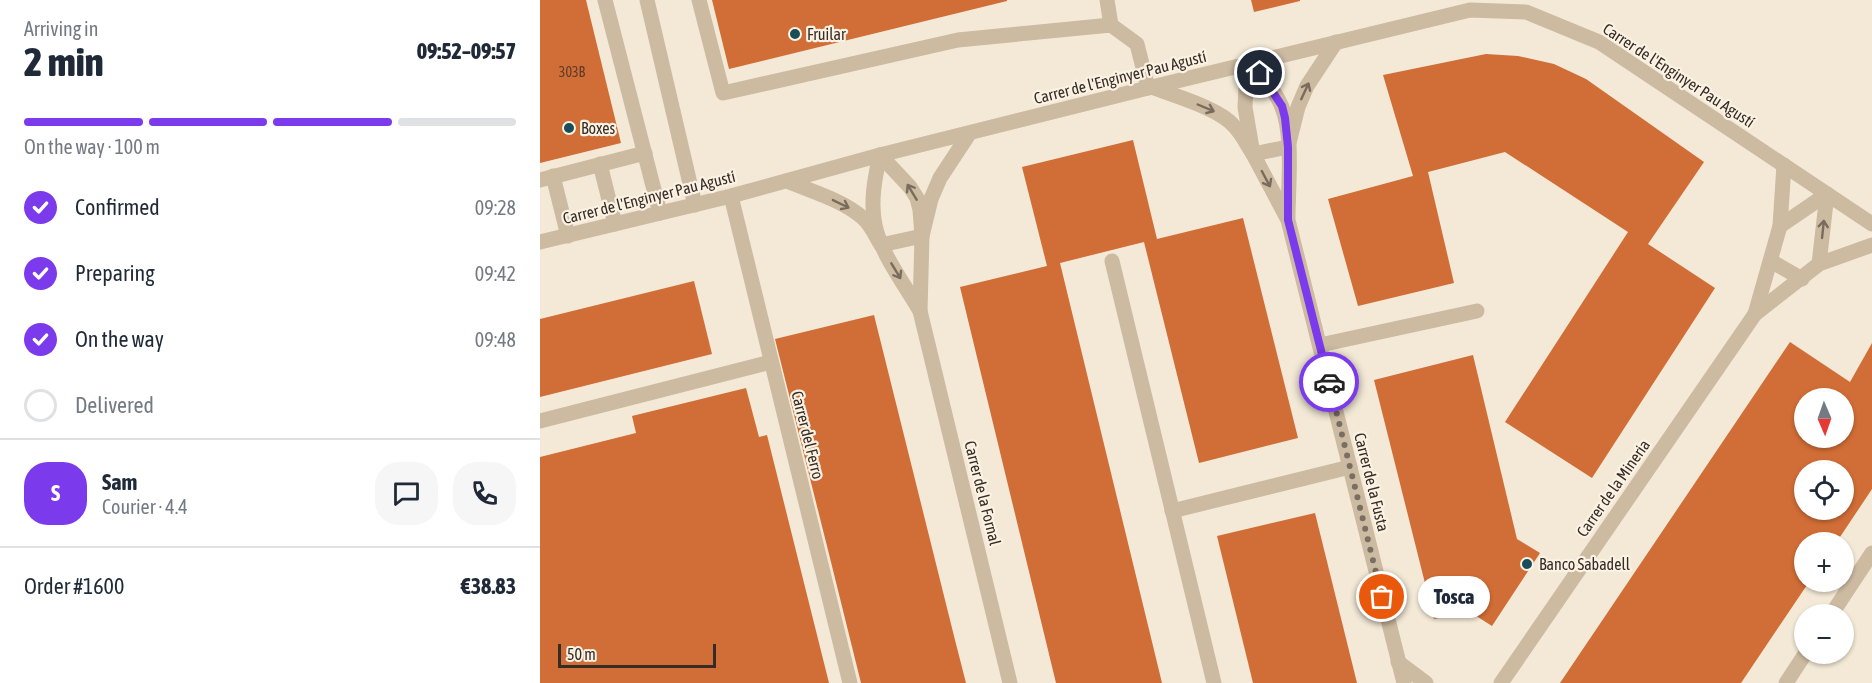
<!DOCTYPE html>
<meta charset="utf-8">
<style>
:root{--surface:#fff;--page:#f6f6f7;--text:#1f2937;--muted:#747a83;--line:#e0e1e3;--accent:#7c3aed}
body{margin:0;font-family:"Asap Condensed",sans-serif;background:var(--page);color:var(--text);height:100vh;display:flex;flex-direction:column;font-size:22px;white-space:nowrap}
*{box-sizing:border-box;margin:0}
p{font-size:20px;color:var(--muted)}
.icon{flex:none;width:33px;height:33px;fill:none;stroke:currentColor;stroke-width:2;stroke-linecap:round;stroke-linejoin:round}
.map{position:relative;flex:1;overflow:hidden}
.panel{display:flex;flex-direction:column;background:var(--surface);width:540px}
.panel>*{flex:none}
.needle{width:39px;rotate:178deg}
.controls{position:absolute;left:1254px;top:388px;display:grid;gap:12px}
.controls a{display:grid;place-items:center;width:60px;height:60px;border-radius:50%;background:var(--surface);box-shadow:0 2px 4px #0004;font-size:30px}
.scale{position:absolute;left:18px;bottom:15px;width:158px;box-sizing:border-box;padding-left:6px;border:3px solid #352c25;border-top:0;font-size:16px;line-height:21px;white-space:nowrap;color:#352c25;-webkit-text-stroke:4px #fbf2e3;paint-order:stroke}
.pin{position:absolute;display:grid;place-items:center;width:51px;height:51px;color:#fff;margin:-26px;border:3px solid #fff;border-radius:50%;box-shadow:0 2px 6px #0007}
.courier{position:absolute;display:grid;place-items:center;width:60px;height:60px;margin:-30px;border:4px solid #7c3aed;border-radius:50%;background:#fff;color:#222;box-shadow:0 2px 8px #0007}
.bubble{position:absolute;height:42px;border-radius:21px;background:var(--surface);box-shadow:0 2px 4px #0004;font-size:20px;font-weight:800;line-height:42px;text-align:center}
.head em{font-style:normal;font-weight:800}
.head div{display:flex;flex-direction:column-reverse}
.head{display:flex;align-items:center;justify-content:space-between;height:102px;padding:0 24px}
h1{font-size:39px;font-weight:800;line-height:45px}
.bar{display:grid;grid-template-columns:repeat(4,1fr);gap:9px 6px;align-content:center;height:72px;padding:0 24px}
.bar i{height:8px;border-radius:4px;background:var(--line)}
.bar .active{background:var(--accent)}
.bar p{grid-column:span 4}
.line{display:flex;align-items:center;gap:15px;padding:0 24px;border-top:2px solid var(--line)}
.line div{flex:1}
.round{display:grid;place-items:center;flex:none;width:63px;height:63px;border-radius:24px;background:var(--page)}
ol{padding:0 24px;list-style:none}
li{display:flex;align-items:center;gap:18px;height:66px}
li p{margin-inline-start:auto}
li .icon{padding:6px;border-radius:50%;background:var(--accent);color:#fff;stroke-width:4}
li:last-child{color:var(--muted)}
li i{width:33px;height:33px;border:3px solid var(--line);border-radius:50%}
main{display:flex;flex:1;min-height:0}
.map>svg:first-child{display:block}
.building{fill:#d16d36;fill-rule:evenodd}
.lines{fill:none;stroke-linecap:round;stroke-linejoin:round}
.minor{stroke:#ccbaa1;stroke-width:15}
.oneway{stroke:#796c5d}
.done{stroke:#786e63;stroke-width:6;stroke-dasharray:0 10.8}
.route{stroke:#7c3aed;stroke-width:8}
.poi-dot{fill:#174e5a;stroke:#fbf2e3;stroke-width:2}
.labels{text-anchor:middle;stroke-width:4.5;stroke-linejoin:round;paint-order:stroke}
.number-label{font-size:14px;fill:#5c3c29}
.poi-label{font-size:16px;fill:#352c25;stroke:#fbf2e3;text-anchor:start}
.street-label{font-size:16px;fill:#352c25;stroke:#fbf2e3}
</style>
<main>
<section class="panel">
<div class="head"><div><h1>2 min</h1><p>Arriving in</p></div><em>09:52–09:57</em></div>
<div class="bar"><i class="active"></i><i class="active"></i><i class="active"></i><i></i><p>On the way · 100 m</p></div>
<ol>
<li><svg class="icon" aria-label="check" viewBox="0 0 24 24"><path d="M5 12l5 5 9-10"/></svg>Confirmed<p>09:28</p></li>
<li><svg class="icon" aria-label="check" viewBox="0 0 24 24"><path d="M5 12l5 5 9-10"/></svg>Preparing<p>09:42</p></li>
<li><svg class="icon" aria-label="check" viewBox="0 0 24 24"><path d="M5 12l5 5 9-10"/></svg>On the way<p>09:48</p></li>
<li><i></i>Delivered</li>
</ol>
<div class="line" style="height:108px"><b class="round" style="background:var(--accent);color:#fff">S</b><div><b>Sam</b><p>Courier · 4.4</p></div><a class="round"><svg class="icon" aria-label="chat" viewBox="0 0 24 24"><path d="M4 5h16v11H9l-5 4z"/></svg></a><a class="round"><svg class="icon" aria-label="phone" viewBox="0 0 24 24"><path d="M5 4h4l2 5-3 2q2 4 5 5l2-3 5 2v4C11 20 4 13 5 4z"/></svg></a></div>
<div class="line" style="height:78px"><div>Order #1600</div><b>€38.83</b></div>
</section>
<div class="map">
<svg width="1332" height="683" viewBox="0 0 1332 683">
<rect width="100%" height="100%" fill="#f3e9d6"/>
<!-- building -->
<g class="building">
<polygon points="0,0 46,0 81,143 0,163"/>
<polygon points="172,0 467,0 467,1 189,69"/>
<polygon points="711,0 760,0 760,1 714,12"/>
<polygon points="946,54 978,56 1014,64 1046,79 1164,162 1108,244 1175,288 1052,478 965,422 1088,232 965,152 888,172 914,283 818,306 788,199 873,176 843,75"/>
<polygon points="593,140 617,239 703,218 758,438 659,463 604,242 520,263 622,683 516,683 420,287 507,266 482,167"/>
<polygon points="154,281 172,354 0,397 0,319"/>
<polygon points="334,315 415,640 426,683 321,683 289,554 235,339"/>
<path d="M1250 342 1310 382 1332 343V489L1296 543H1264V582H1269L1201 683H1020ZM1264 399H1304V438H1264ZM1264 471H1304V510H1264Z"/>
<polygon points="933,355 977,539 1000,553 952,626 930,612 894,619 834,380"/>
<polygon points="206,388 219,437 227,435 289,683 0,683 0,457 96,433 92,416"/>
<polygon points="775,513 817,683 713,683 677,536"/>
</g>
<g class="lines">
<!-- minor -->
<g class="minor">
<polyline points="65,0 120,213"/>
<polyline points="107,0 155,205"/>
<polyline points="159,0 183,93 418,40 571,25 597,44 608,88"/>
<polyline points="567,0 571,25"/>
<polyline points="713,63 706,86 705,107 713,154 748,220 864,683"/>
<path d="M713 63C722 76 735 90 741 105 754 133 748 187 748 217"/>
<path d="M612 87C634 96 679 108 694 126 702 134 707 145 713 154L748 147 758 107 767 86 796 42"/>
<polyline points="340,155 370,187 377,198 380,210 382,236 380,311 470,683"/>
<path d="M340 155C335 177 330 202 335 225 341 254 365 285 380 311"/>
<polyline points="60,164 75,224"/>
<polyline points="13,176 28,236"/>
<polyline points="0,180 105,153"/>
<path d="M247 181C272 192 303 200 323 218 331 225 336 237 341 245L382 236 391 199 400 178 429 134"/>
<polyline points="191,196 310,683"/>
<polyline points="1240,226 1287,194"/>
<polyline points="0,242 191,196 340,155 612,87 930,10 986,12 1059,42 1332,224"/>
<polyline points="572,261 674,683"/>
<polyline points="1231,261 1262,279"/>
<polyline points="1279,264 1287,194"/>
<polyline points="1215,314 1240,226 1244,165"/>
<polyline points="780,345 937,311"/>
<polyline points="0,421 231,362"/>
<polyline points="632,511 810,467"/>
<polyline points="1291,615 1332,553"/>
<polyline points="858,662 886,683"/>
<polyline points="961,683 1215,314 1279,264 1332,245"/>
<polyline points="1246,683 1265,654"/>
</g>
</g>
<!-- one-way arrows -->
<defs><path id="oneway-shaft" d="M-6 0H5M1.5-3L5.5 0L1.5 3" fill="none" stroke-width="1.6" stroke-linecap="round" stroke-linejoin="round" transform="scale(1.5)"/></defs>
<g class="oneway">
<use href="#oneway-shaft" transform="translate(765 91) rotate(-65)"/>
<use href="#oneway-shaft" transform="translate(666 108) rotate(23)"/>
<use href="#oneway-shaft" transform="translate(726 179) rotate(62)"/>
<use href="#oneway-shaft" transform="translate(372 192) rotate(-121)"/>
<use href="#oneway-shaft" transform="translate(301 204) rotate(26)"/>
<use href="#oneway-shaft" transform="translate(1283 229) rotate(-84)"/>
<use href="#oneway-shaft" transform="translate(356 271) rotate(59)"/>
</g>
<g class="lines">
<!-- done -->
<polyline class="done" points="789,382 842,597"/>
<!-- route -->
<polyline class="route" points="720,73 742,106 745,118 748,147 748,220 789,382"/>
</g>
<!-- markers -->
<g class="poi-dot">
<circle cx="255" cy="34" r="6"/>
<circle cx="29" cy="128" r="6"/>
<circle cx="987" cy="564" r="6"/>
</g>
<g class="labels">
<!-- number labels -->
<g class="number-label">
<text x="32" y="77">303B</text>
</g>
<!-- poi labels -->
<g class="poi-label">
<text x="267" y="40">Fruilar</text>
<text x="41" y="134">Boxes</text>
<text x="999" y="570">Banco Sabadell</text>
</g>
<!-- street labels -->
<g class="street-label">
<text transform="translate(1139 75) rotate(33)" y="6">Carrer de l'Enginyer Pau Agustí</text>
<text transform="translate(580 77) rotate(-14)" y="6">Carrer de l'Enginyer Pau Agustí</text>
<text transform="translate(109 197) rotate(-14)" y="6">Carrer de l'Enginyer Pau Agustí</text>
<text transform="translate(268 435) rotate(76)" y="6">Carrer del Ferro</text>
<text transform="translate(832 482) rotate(76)" y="6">Carrer de la Fusta</text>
<text transform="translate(1073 488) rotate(-55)" y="6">Carrer de la Mineria</text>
<text transform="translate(443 493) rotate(76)" y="6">Carrer de la Fornal</text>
</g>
</g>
</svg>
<div class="controls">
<a><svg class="needle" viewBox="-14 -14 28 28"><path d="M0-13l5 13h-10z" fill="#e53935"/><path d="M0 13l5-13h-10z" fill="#747a83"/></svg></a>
<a><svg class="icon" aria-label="locate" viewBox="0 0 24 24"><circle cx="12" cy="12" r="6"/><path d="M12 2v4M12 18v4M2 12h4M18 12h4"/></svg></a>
<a>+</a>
<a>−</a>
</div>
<div class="scale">50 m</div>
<div class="pin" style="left:842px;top:597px;background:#ea580c"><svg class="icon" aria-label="bag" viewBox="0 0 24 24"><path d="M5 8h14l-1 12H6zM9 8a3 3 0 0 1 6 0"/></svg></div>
<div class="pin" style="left:720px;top:73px;background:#1f2937"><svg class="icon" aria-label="home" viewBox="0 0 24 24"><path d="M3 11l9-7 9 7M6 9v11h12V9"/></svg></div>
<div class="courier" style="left:789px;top:382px"><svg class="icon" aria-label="car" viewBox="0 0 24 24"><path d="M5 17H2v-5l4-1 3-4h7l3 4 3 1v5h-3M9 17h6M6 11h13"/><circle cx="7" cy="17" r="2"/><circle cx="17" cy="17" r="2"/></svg></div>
<div class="bubble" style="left:878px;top:576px;width:72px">Tosca</div>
</div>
</main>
